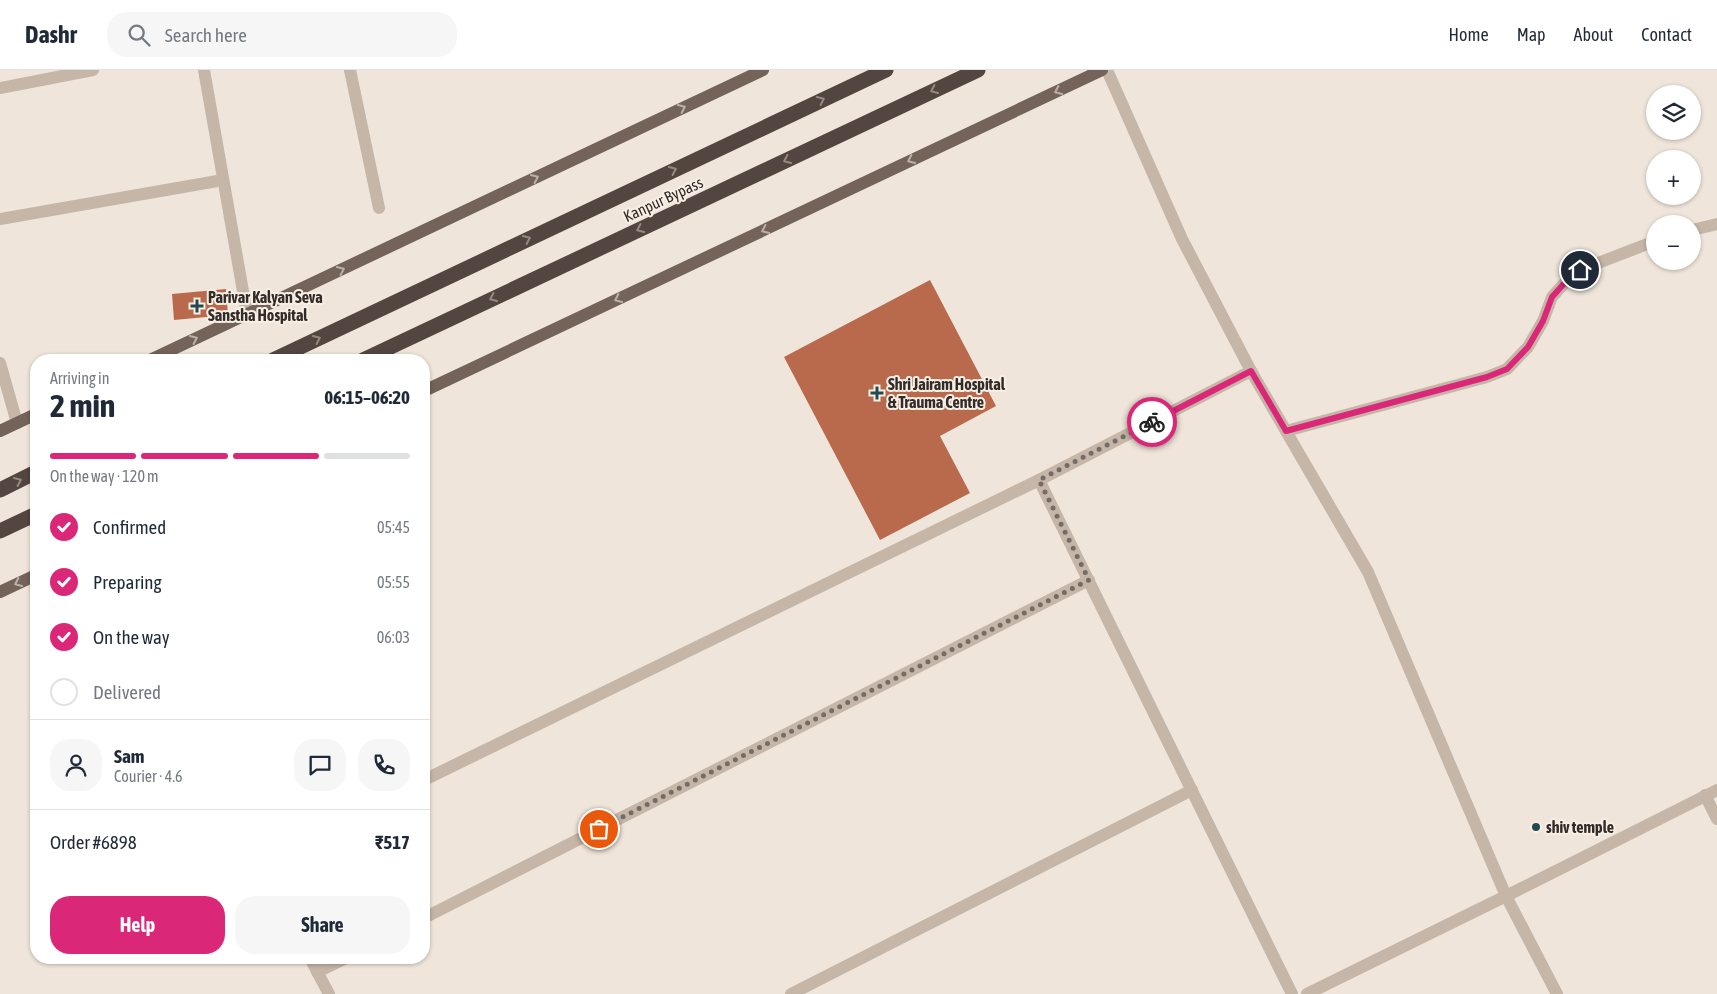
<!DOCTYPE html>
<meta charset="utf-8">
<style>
:root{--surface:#fff;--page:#f6f6f7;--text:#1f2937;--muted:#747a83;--line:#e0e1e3;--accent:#db2777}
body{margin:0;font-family:"Asap Condensed",sans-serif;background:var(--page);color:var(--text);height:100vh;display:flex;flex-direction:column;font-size:19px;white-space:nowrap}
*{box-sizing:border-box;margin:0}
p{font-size:16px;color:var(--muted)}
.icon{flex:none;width:28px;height:28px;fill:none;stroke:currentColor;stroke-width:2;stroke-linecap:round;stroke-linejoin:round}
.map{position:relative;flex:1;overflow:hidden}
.side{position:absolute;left:30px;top:284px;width:400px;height:610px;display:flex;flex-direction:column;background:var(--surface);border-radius:20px;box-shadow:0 1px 4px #0004}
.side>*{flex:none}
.buttons{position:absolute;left:1646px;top:15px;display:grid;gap:10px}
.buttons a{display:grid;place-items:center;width:55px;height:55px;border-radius:50%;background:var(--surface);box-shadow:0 1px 4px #0004;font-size:25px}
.pin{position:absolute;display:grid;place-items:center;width:42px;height:42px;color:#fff;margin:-21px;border:2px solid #fff;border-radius:50%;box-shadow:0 1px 5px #0007}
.courier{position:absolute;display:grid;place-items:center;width:50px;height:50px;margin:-25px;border:4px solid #db2777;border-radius:50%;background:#fff;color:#222;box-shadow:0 1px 6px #0007}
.overview em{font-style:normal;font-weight:700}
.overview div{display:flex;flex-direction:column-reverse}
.overview{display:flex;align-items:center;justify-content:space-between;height:85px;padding:0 20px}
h1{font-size:32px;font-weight:700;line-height:38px}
.bar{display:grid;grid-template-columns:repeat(4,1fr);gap:8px 5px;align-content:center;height:60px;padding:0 20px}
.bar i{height:6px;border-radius:4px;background:var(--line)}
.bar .active{background:var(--accent)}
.bar p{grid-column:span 4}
.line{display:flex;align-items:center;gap:12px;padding:0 20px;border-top:1px solid var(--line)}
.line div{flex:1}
.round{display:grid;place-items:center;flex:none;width:52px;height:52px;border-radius:20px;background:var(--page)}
ol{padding:0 20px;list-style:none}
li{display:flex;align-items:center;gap:15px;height:55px}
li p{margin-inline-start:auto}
li .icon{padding:5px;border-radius:50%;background:var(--accent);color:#fff;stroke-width:4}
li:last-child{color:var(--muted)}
li i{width:28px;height:28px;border:2px solid var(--line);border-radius:50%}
.button{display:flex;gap:10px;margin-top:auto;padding:10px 20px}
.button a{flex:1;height:58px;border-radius:20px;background:var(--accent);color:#fff;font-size:20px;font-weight:700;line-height:58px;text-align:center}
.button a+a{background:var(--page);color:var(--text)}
header{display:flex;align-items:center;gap:30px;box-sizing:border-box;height:70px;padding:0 25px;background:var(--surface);border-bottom:1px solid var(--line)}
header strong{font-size:24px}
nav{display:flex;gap:28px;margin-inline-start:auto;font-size:18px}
.search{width:350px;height:45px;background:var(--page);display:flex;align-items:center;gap:12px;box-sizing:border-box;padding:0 18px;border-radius:20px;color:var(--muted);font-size:19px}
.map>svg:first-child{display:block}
.building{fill:#ba6a4c}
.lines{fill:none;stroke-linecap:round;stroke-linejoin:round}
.minor{stroke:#c5b6a7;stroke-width:12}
.major{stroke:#736359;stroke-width:12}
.highway{stroke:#53453f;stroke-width:15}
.oneway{stroke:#958981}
.oneway2{stroke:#bcb0a6}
.done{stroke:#746c66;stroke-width:5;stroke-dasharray:0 9}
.route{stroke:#db2777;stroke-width:6}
.poi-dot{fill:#214b50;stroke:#f7efe5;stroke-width:2}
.labels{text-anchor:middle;stroke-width:4;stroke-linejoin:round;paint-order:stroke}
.street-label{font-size:16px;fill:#322b27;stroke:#f7efe5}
.poi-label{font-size:16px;font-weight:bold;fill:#322b27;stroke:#f7efe5;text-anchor:start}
</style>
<header>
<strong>Dashr</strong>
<div class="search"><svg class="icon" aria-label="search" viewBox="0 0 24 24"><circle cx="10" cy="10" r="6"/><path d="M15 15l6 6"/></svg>Search here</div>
<nav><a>Home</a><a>Map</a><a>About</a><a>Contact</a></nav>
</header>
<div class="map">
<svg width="1717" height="924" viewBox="0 0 1717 924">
<rect width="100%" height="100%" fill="#efe5da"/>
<!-- building -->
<g class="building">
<polygon points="930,210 996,336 940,366 970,423 880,470 784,287"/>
<polygon points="226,219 228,245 174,250 172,224"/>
</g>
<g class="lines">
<!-- minor -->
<g class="minor">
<polyline points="204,0 247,244"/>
<polyline points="350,0 379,138"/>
<polyline points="1107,0 1182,169 1251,301 1368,502 1506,826 1557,924"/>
<polyline points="0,18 93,0"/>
<polyline points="0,149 223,110"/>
<polyline points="1692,160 1717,154"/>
<polyline points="0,293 17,353"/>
<polyline points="1286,361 1487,307 1507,299 1528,277 1543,251 1552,227 1569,208 1580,200 1655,171"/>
<polyline points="1039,410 1292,924"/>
<polyline points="424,710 1039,410 1251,301"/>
<polyline points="1705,725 1717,749"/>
<polyline points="424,848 1089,510"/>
<polyline points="310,888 329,924"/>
<polyline points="317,902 346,888"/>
<polyline points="791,924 1192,720"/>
<polyline points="1307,924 1506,826 1717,720"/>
</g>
<!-- major -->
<g class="major">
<polyline points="150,290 763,0"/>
<polyline points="424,321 1102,0"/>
<polyline points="0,361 36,344"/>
<polyline points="0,522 36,505"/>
</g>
<!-- highway -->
<g class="highway">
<polyline points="273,290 886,0"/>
<polyline points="363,290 978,0"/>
<polyline points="0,420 36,402"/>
<polyline points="0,461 36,444"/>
</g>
</g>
<!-- one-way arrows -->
<defs><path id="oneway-chevron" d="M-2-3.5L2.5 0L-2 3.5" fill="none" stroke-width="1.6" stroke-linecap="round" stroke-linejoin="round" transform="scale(1.25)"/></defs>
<g class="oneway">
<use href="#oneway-chevron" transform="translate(934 20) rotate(155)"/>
<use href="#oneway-chevron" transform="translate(821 30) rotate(-25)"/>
<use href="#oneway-chevron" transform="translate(787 90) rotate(155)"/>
<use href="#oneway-chevron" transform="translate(673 100) rotate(-25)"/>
<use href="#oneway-chevron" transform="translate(640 159) rotate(155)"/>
<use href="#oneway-chevron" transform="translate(527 169) rotate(-25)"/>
<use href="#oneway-chevron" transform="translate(493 228) rotate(155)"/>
<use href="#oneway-chevron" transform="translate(317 269) rotate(-25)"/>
<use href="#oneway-chevron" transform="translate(18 411) rotate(-25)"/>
</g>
<g class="oneway2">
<use href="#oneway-chevron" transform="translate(1058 21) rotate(155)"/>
<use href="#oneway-chevron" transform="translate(682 38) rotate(-25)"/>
<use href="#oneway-chevron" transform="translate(911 90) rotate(155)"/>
<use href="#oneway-chevron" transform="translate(535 108) rotate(-25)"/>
<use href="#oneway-chevron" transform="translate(765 160) rotate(155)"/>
<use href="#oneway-chevron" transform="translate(341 200) rotate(-25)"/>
<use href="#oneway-chevron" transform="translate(618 229) rotate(155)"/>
<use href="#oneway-chevron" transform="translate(194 269) rotate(-25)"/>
<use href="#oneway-chevron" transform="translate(18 513) rotate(155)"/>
</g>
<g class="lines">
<!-- done -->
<polyline class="done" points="599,759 1089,510 1039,410 1152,352"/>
<!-- route -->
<polyline class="route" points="1152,352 1251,301 1286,361 1487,307 1507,299 1528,277 1543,251 1552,227 1569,208 1580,200"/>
</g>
<!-- markers -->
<g class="poi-dot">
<path d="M194.5 228.5h5v5h5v5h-5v5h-5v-5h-5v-5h5z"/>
<path d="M874.5 315.5h5v5h5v5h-5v5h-5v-5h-5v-5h5z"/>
<circle cx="1536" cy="757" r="5"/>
</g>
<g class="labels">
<!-- street labels -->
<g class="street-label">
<text transform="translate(663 129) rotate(-25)" y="6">Kanpur Bypass</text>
</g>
<!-- poi labels -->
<g class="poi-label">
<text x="208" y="233">Parivar Kalyan Seva<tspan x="208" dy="18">Sanstha Hospital</tspan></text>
<text x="888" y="320">Shri Jairam Hospital<tspan x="888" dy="18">&amp; Trauma Centre</tspan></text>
<text x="1546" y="763">shiv temple</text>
</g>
</g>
</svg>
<div class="buttons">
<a><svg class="icon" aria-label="layers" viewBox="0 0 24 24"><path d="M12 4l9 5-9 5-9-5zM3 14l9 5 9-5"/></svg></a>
<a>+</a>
<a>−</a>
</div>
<div class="pin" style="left:599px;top:759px;background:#ea580c"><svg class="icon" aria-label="bag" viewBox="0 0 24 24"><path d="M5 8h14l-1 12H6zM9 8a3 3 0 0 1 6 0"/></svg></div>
<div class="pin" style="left:1580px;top:200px;background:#1f2937"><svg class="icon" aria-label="home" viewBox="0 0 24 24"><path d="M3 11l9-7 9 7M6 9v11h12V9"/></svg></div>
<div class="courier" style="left:1152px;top:352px"><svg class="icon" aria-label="bike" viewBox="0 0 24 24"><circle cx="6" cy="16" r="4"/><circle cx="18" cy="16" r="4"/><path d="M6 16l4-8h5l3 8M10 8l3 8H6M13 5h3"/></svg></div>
<section class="side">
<div class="overview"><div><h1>2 min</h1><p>Arriving in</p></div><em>06:15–06:20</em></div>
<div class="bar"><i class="active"></i><i class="active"></i><i class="active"></i><i></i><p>On the way · 120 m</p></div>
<ol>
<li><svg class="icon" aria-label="check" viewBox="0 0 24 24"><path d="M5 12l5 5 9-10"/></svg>Confirmed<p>05:45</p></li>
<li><svg class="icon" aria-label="check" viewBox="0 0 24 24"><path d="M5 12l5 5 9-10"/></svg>Preparing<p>05:55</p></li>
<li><svg class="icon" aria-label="check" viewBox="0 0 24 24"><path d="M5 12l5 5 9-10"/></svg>On the way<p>06:03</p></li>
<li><i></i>Delivered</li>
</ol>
<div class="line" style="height:90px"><a class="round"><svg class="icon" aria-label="person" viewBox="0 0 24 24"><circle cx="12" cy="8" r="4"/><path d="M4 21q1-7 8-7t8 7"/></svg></a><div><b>Sam</b><p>Courier · 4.6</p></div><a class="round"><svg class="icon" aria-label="chat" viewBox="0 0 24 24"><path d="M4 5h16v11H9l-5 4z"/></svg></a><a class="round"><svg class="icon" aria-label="phone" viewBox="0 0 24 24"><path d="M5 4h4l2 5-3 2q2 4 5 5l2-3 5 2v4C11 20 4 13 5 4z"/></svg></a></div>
<div class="line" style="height:65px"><div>Order #6898</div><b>₹517</b></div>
<div class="button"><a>Help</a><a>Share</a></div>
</section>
</div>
